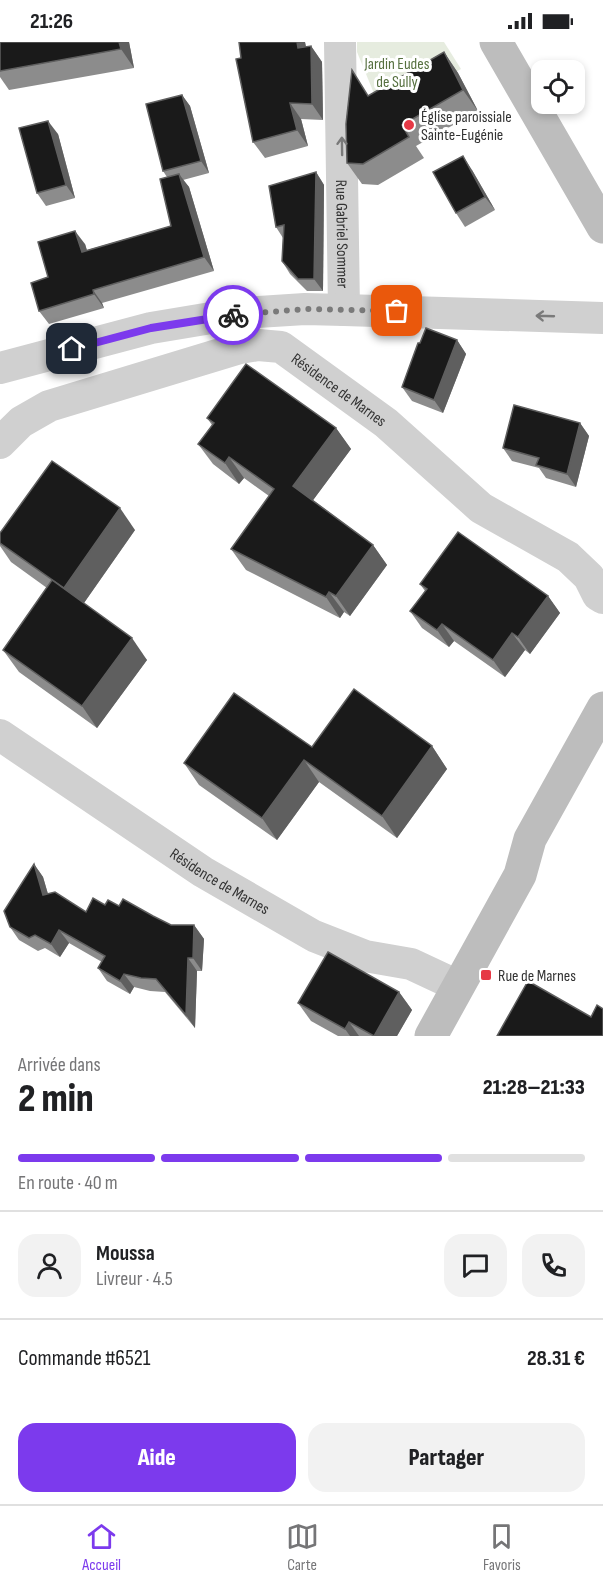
<!DOCTYPE html>
<html lang="fr">
<meta charset="utf-8">
<style>
:root{--surface:#fff;--page:#f2f2f2;--text:#202124;--muted:#757577;--line:#e0e0e0;--accent:#7c3aed}
body{margin:0;font-family:"Sofia Sans Condensed",sans-serif;background:var(--page);color:var(--text);height:100vh;display:flex;flex-direction:column;font-size:22px;white-space:nowrap}
*{box-sizing:border-box;margin:0}
p{font-size:20px;color:var(--muted)}
.icon{flex:none;width:33px;height:33px;fill:none;stroke:currentColor;stroke-width:2;stroke-linecap:round;stroke-linejoin:round}
.map{position:relative;height:994px;overflow:hidden}
.details{display:flex;flex-direction:column;background:var(--surface);flex:1}
.details>*{flex:none}
.buttons{position:absolute;left:531px;top:18px;display:grid;gap:12px}
.buttons a{display:grid;place-items:center;width:54px;height:54px;border-radius:12px;background:var(--surface);box-shadow:0 3px 9px #0003;font-size:30px}
.pin{position:absolute;display:grid;place-items:center;width:51px;height:51px;color:#fff;margin:-26px;border-radius:12px;box-shadow:0 3px 9px #0006}
.courier{position:absolute;display:grid;place-items:center;width:60px;height:60px;margin:-30px;border:4px solid #7c3aed;border-radius:50%;background:#fff;color:#222;box-shadow:0 2px 8px #0007}
.headline em{font-style:normal;font-weight:800}
.headline div{display:flex;flex-direction:column-reverse}
.headline{display:flex;align-items:center;justify-content:space-between;height:102px;padding:0 18px}
h1{font-size:39px;font-weight:800;line-height:45px}
.bar{display:grid;grid-template-columns:repeat(4,1fr);gap:9px 6px;align-content:center;height:72px;padding:0 18px}
.bar i{height:8px;border-radius:4px;background:var(--line)}
.bar .selected{background:var(--accent)}
.bar p{grid-column:span 4}
.line{display:flex;align-items:center;gap:15px;padding:0 18px;border-top:2px solid var(--line)}
.line div{flex:1}
.round{display:grid;place-items:center;flex:none;width:63px;height:63px;border-radius:18px;background:var(--page)}
.action{display:flex;gap:12px;margin-top:auto;padding:12px 18px}
.action a{flex:1;height:69px;border-radius:18px;background:var(--accent);color:#fff;font-size:24px;font-weight:800;line-height:69px;text-align:center}
.action a+a{background:var(--page);color:var(--text)}
.status{display:flex;justify-content:space-between;align-items:center;height:42px;padding:0 30px;background:var(--surface);direction:ltr}
.status svg{height:16px;fill:currentColor}
.tab-bar{display:flex;justify-content:space-around;align-items:center;height:84px;border-top:2px solid var(--line);background:var(--surface);font-size:16px;color:var(--muted)}
.tab-bar a{display:grid;justify-items:center;gap:3px}
.tab-bar .selected{color:var(--accent)}
.map>svg:first-child{display:block}
.green{fill:#e6ecdf}
.lines{fill:none;stroke-linecap:round;stroke-linejoin:round}
.street{stroke:#d0d0d0;stroke-width:32}
.secondary{stroke:#bdbdbd;stroke-width:33}
.wall{fill:#8c8c8c}
.shaded-wall{fill:#5f5f5f}
.building{fill:#1a1a1a;stroke:#5f5f5f;stroke-width:1.5}
.oneway{stroke:#7a7a7a}
.done{stroke:#7a7a7a;stroke-width:6;stroke-dasharray:0 10.8}
.route{stroke:#7c3aed;stroke-width:8}
.poi-dot{fill:#e63946;stroke:#fff;stroke-width:2}
.labels{text-anchor:middle;stroke-width:6;stroke-linejoin:round;paint-order:stroke}
.park-label{font-size:16px;fill:#56703f;stroke:#fff}
.poi-label{font-size:16px;fill:#333;stroke:#fff;text-anchor:start}
.street-label{font-size:16px;fill:#333;stroke:#fff}
</style>
<div class="status"><b>21:26</b><svg viewBox="0 0 49 12"><path d="M0 12V9h3v3zM5 12V6h3v6zM10 12V3h3v9zM15 12V0h3v12zM26 1h20v11H26zM47 4h2v5h-2z"/></svg></div>
<div class="map">
<svg width="603" height="994" viewBox="0 0 603 994">
<rect width="100%" height="100%" fill="#fff"/>
<!-- green -->
<polygon class="green" points="357,0 444,0 461,27 382,71 357,10"/>
<g class="lines">
<!-- street -->
<g class="street">
<path id="s1" d="M340 0 344 268"/>
<polyline points="0,326 151,286 241,271 305,267 344,268 603,276"/>
<path id="s2" d="M0 401 21 380 49 364 240 306 258 303 281 305 386 381 481 466 568 515 589 535 598 553 603 556"/>
<path id="s3" d="M0 693 203 830 314 894 365 914 411 922 458 944"/>
</g>
<!-- secondary -->
<g class="secondary">
<polyline points="496,0 603,185"/>
<polyline points="431,994 520,833 530,797 603,666"/>
</g>
</g>
<!-- wall -->
<g class="wall">
<polygon points="0,0 129,0 134,26 9,48 0,35"/>
<polygon points="239,0 305,0 306,5 311,4 322,20 323,78 301,77 308,104 265,116 253,100"/>
<polygon points="444,10 458,31 478,69 416,104 424,116 378,143 362,142 347,121 369,53"/>
<polygon points="182,53 190,64 209,131 183,138 189,145 214,229 102,261 104,266 49,282 39,269 48,235 85,202 87,208 171,184 167,135 163,129"/>
<polygon points="58,92 75,156 46,164 37,151"/>
<polygon points="472,128 495,168 465,185 456,171"/>
<polygon points="316,130 324,143 323,249 307,249 290,232 282,219 283,196 276,185"/>
<polygon points="457,298 466,312 443,371 412,359 402,345"/>
<polygon points="207,376 336,386 351,407 313,458 373,503 387,523 350,574 344,570 340,576 246,528 231,507 269,454 244,436 239,442 213,422 198,402 212,383"/>
<polygon points="580,381 589,394 576,445 546,436 539,426 512,419 503,406"/>
<polygon points="135,488 84,561 147,618 97,686 19,630 3,608 47,546 11,520 0,504 0,491"/>
<polygon points="420,542 548,554 560,571 530,612 525,608 505,635 454,599 449,605 422,586 410,569 425,549"/>
<polygon points="432,704 447,727 397,796 319,740 277,798 199,743 184,721 312,705"/>
<polygon points="34,822 43,835 48,852 86,870 105,863 119,864 153,874 171,883 194,883 204,897 202,929 197,929 195,986 165,950 150,949 134,945 130,952 107,939 98,926 102,920 69,901 60,915 45,906 38,909 19,898 10,885"/>
<polygon points="399,950 412,968 397,994 338,994 311,979 298,961"/>
</g>
<!-- shaded-wall -->
<g class="shaded-wall">
<polygon points="119,0 129,0 134,26 121,7"/>
<polygon points="297,0 305,0 309,22 298,6"/>
<polygon points="311,4 322,20 323,78 312,62"/>
<polygon points="444,10 458,31 478,69 463,48"/>
<polygon points="182,53 190,64 209,131 201,119"/>
<polygon points="290,61 301,77 308,104 297,88"/>
<polygon points="48,79 58,92 75,156 66,143"/>
<polygon points="463,114 472,128 495,168 485,155"/>
<polygon points="316,130 324,143 323,249 314,237"/>
<polygon points="179,132 189,145 214,229 204,215"/>
<polygon points="75,189 85,202 91,223 82,210"/>
<polygon points="93,248 102,261 104,266 94,252"/>
<polygon points="457,298 466,312 443,371 434,358"/>
<polygon points="580,381 589,394 576,445 567,432"/>
<polygon points="336,386 351,407 308,465 293,444"/>
<polygon points="229,415 244,436 239,442 225,421"/>
<polygon points="120,466 135,488 79,568 64,546"/>
<polygon points="373,503 387,523 350,574 336,554"/>
<polygon points="329,550 344,570 340,576 326,555"/>
<polygon points="548,554 560,571 530,612 518,595"/>
<polygon points="442,582 454,599 449,605 437,588"/>
<polygon points="512,591 525,608 505,635 493,618"/>
<polygon points="132,596 147,618 97,686 82,664"/>
<polygon points="432,704 447,727 397,796 382,774"/>
<polygon points="304,718 319,740 277,798 262,776"/>
<polygon points="34,822 43,835 52,866 43,853"/>
<polygon points="194,883 204,897 202,929 193,916"/>
<polygon points="59,888 69,901 60,915 51,902"/>
<polygon points="188,916 197,929 195,986 186,973"/>
<polygon points="124,932 134,945 130,952 120,939"/>
<polygon points="399,950 412,968 397,994 374,994"/>
<polygon points="349,980 359,994 350,994 345,987"/>
</g>
<!-- building -->
<g class="building">
<polygon points="0,0 119,0 121,7 0,29"/>
<polygon points="239,0 297,0 298,6 311,4 312,62 290,61 297,88 253,100 236,17 241,16"/>
<polygon points="444,10 463,48 402,83 409,95 363,122 347,121 346,82 352,28 368,54"/>
<polygon points="182,53 201,119 163,129 146,62"/>
<polygon points="48,79 66,143 37,151 19,86"/>
<polygon points="463,114 485,155 456,171 433,130"/>
<polygon points="316,130 314,237 298,237 282,219 284,183 276,185 269,144"/>
<polygon points="179,132 204,215 93,248 94,252 39,269 31,241 48,235 38,200 75,189 82,210 171,184 160,137"/>
<polygon points="426,286 457,298 434,358 402,345 418,301 420,301"/>
<polygon points="246,322 336,386 293,444 373,503 336,554 329,550 326,555 231,507 274,447 229,415 225,421 198,402 214,381 207,376"/>
<polygon points="514,363 580,381 567,432 536,423 539,416 503,406"/>
<polygon points="52,419 120,466 64,546 0,501 0,491"/>
<polygon points="458,490 548,554 518,595 512,591 493,618 442,582 437,588 410,569 427,547 420,542"/>
<polygon points="52,538 132,596 82,664 3,608"/>
<polygon points="354,647 432,704 382,774 304,718 262,776 184,721 234,651 312,705"/>
<polygon points="34,822 43,853 55,850 86,870 93,856 105,863 108,858 119,864 123,857 153,874 171,883 194,883 193,916 188,916 186,973 156,937 141,936 124,932 120,939 98,926 105,914 59,888 51,902 35,893 29,896 10,885 4,869"/>
<polygon points="328,910 399,950 374,994 349,980 345,987 298,961"/>
<polygon points="528,939 591,975 597,963 603,967 603,994 497,994"/>
</g>
<!-- one-way arrows -->
<defs><path id="oneway-shaft" d="M-6 0H5M1.5-3L5.5 0L1.5 3" fill="none" stroke-width="1.6" stroke-linecap="round" stroke-linejoin="round" transform="scale(1.5)"/></defs>
<g class="oneway">
<use href="#oneway-shaft" transform="translate(342 104) rotate(-91)"/>
<use href="#oneway-shaft" transform="translate(545 274) rotate(-178)"/>
</g>
<g class="lines">
<!-- done -->
<polyline class="done" points="233,273 306,267 397,269"/>
<!-- route -->
<polyline class="route" points="72,307 151,286 233,273"/>
</g>
<!-- markers -->
<g class="poi-dot">
<circle cx="409" cy="83" r="6"/>
<rect x="480" y="927" width="12" height="12" rx="3"/>
</g>
<g class="labels">
<!-- park labels -->
<g class="park-label">
<text x="397" y="27">Jardin Eudes<tspan x="397" dy="18">de Sully</tspan></text>
</g>
<!-- poi labels -->
<g class="poi-label">
<text x="421" y="80">Église paroissiale<tspan x="421" dy="18">Sainte-Eugénie</tspan></text>
<text x="498" y="939">Rue de Marnes</text>
</g>
<!-- street labels -->
<g class="street-label">
<text dy="6" stroke="none"><textPath href="#s1" startOffset="192">Rue Gabriel Sommer</textPath></text>
<text dy="6" stroke="none"><textPath href="#s2" startOffset="375">Résidence de Marnes</textPath></text>
<text dy="6" stroke="none"><textPath href="#s3" startOffset="264">Résidence de Marnes</textPath></text>
</g>
</g>
</svg>
<div class="buttons">
<a><svg class="icon" aria-label="locate" viewBox="0 0 24 24"><circle cx="12" cy="12" r="6"/><path d="M12 2v4M12 18v4M2 12h4M18 12h4"/></svg></a>
</div>
<div class="pin" style="left:397px;top:269px;background:#ea580c"><svg class="icon" aria-label="bag" viewBox="0 0 24 24"><path d="M5 8h14l-1 12H6zM9 8a3 3 0 0 1 6 0"/></svg></div>
<div class="pin" style="left:72px;top:307px;background:#1f2937"><svg class="icon" aria-label="home" viewBox="0 0 24 24"><path d="M3 11l9-7 9 7M6 9v11h12V9"/></svg></div>
<div class="courier" style="left:233px;top:273px"><svg class="icon" aria-label="bike" viewBox="0 0 24 24"><circle cx="6" cy="16" r="4"/><circle cx="18" cy="16" r="4"/><path d="M6 16l4-8h5l3 8M10 8l3 8H6M13 5h3"/></svg></div>
</div>
<section class="details">
<div class="headline"><div><h1>2 min</h1><p>Arrivée dans</p></div><em>21:28–21:33</em></div>
<div class="bar"><i class="selected"></i><i class="selected"></i><i class="selected"></i><i></i><p>En route · 40 m</p></div>
<div class="line" style="height:108px"><a class="round"><svg class="icon" aria-label="person" viewBox="0 0 24 24"><circle cx="12" cy="8" r="4"/><path d="M4 21q1-7 8-7t8 7"/></svg></a><div><b>Moussa</b><p>Livreur · 4.5</p></div><a class="round"><svg class="icon" aria-label="chat" viewBox="0 0 24 24"><path d="M4 5h16v11H9l-5 4z"/></svg></a><a class="round"><svg class="icon" aria-label="phone" viewBox="0 0 24 24"><path d="M5 4h4l2 5-3 2q2 4 5 5l2-3 5 2v4C11 20 4 13 5 4z"/></svg></a></div>
<div class="line" style="height:78px"><div>Commande #6521</div><b>28.31 €</b></div>
<div class="action"><a>Aide</a><a>Partager</a></div>
</section>
<nav class="tab-bar">
<a class="selected"><svg class="icon" aria-label="home" viewBox="0 0 24 24"><path d="M3 11l9-7 9 7M6 9v11h12V9"/></svg>Accueil</a>
<a><svg class="icon" aria-label="map" viewBox="0 0 24 24"><path d="M3 6l6-2 6 2 6-2v14l-6 2-6-2-6 2zM9 4v14M15 6v14"/></svg>Carte</a>
<a><svg class="icon" aria-label="saved" viewBox="0 0 24 24"><path d="M7 4h10v16l-5-4-5 4z"/></svg>Favoris</a>
</nav>
